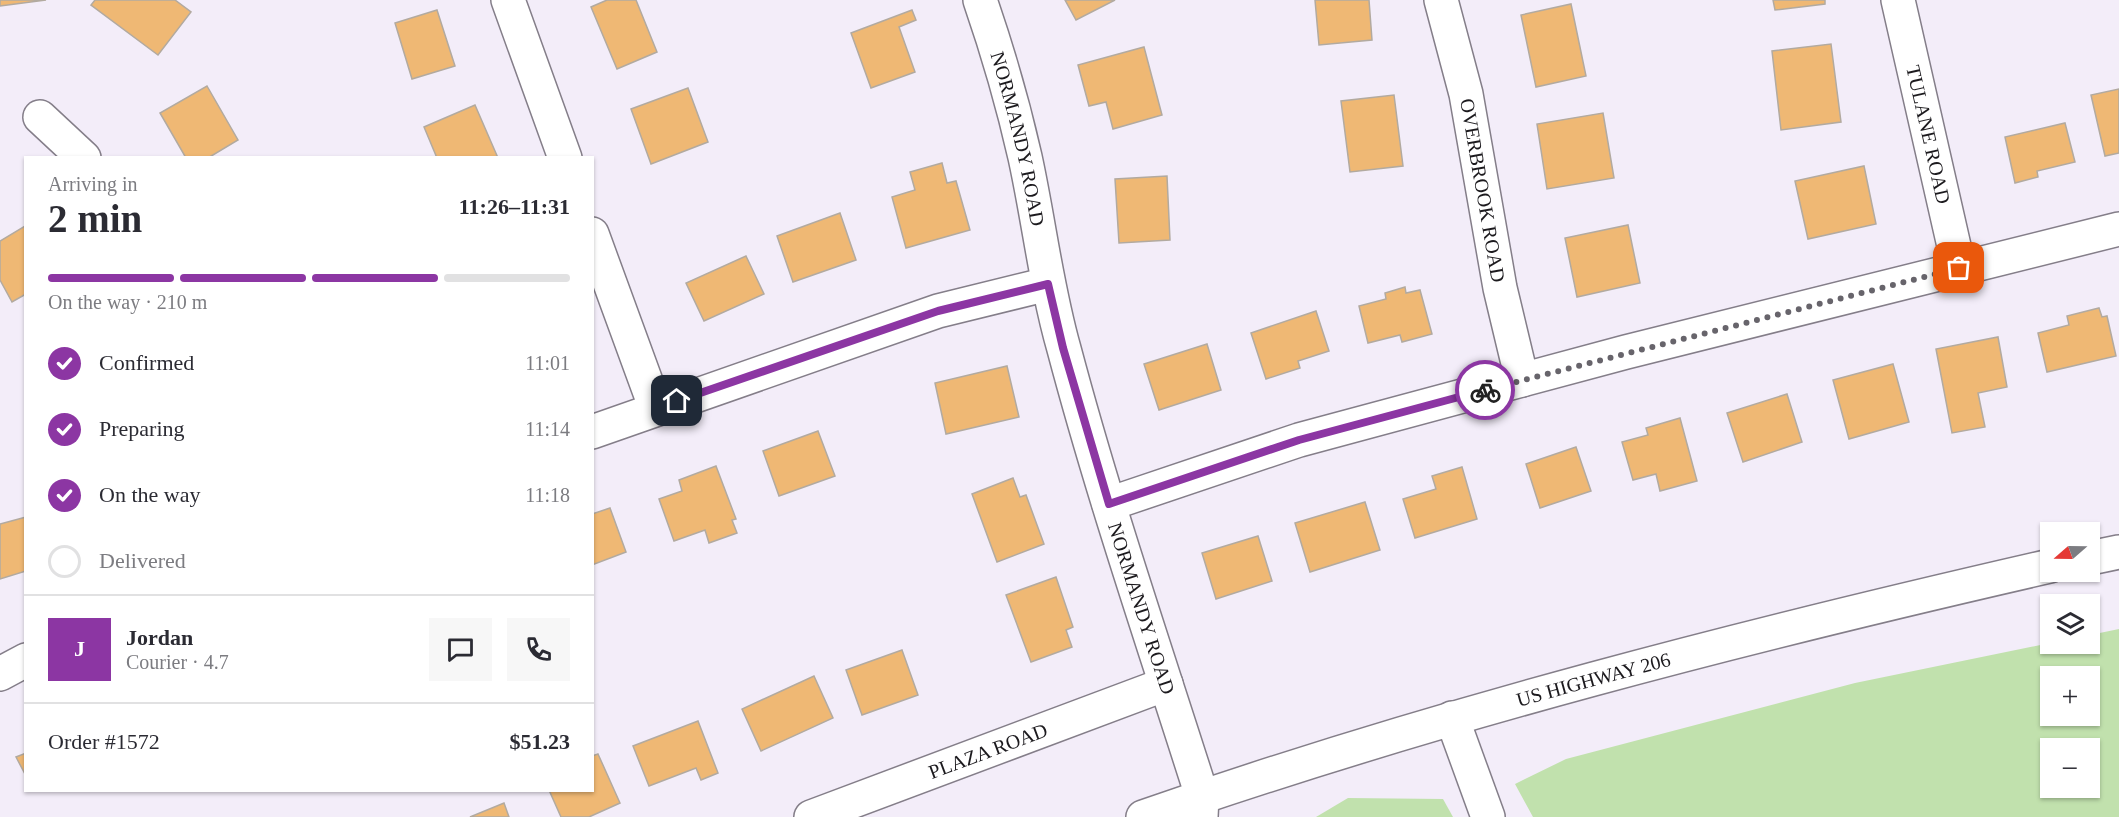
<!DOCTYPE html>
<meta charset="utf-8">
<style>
:root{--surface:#fff;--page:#f7f7f7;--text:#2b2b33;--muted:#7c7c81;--line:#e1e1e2;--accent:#8c36a3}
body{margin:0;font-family:"Times New Roman",serif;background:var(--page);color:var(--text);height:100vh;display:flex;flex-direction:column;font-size:22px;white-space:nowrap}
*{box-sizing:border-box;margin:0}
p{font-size:20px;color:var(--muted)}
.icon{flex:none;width:33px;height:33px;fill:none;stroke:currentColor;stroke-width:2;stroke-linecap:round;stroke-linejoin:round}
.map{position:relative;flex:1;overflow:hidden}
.drawer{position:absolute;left:24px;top:156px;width:570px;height:636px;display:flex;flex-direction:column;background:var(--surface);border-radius:0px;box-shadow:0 2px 4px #0004}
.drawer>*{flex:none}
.needle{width:39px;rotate:250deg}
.fabs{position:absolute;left:2040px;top:522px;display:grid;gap:12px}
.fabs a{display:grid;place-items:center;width:60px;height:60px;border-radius:0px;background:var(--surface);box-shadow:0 2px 4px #0004;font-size:30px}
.pin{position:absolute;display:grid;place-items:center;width:51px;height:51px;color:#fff;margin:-26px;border-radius:12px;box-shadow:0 3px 9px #0006}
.courier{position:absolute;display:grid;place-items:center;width:60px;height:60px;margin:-30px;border:4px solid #8c36a3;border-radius:50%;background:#fff;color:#222;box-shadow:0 2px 8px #0007}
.headline em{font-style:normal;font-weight:700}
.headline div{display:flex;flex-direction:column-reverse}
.headline{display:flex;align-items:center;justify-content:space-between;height:102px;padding:0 24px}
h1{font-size:39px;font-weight:700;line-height:45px}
.bar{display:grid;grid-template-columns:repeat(4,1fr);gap:9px 6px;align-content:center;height:72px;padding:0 24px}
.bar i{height:8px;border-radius:4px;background:var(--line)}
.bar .on{background:var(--accent)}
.bar p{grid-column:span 4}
.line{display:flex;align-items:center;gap:15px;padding:0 24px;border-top:2px solid var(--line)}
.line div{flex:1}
.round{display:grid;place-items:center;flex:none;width:63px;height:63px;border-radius:0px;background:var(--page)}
ol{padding:0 24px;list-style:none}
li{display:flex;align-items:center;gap:18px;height:66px}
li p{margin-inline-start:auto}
li .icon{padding:6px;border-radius:50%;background:var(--accent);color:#fff;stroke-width:4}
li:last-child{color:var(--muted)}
li i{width:33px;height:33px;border:3px solid var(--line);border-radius:50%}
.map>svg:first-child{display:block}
.green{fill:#c1e1ad;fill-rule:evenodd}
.building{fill:#efb874;stroke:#b2aaa0;stroke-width:1.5}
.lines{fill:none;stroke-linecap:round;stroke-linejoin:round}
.minor-casing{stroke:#847e89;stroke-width:36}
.highway-casing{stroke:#847e89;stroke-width:36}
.minor{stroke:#fff;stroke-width:33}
.highway{stroke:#fff;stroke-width:33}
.done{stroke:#67646b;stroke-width:6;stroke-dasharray:0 10.8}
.route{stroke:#8c36a3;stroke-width:8}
.labels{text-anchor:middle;stroke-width:5;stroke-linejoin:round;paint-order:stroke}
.street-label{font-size:20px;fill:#1c1a1e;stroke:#fdfdfd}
</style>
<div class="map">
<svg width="2119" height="817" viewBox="0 0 2119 817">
<rect width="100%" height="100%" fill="#f3edf9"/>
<!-- green -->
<g class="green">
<path d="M2119 629V817H1533L1515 784 1566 759 1855 683 2050 643 2090 644V635ZM2050 676H2090V716H2050ZM2050 748H2090V788H2050Z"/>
<polygon points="1348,798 1443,799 1453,817 1316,817"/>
</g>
<!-- building -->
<g class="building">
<polygon points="0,0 46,0 0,6"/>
<polygon points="95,0 175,0 191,12 158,55 91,5"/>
<polygon points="607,0 636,0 657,52 617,69 591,7"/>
<polygon points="1065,0 1115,0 1076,20"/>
<polygon points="1315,0 1369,0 1372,40 1319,45"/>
<polygon points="1773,0 1825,0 1825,4 1775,10"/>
<polygon points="1571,4 1586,76 1536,87 1521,15"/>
<polygon points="437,10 455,66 412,79 395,23"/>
<polygon points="912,10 916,20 899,27 915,72 871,88 851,33"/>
<polygon points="1831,44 1841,122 1781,130 1772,51"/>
<polygon points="1144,47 1162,115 1113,129 1106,102 1089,106 1078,65"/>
<polygon points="207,86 238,140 208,158 186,158 160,113"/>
<polygon points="688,88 708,142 651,164 631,109"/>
<polygon points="2119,89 2119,153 2105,156 2091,95"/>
<polygon points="1394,95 1403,166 1350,172 1341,101"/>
<polygon points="475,105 498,158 437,158 424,127"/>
<polygon points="1603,113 1614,178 1547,189 1537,124"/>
<polygon points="2065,123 2075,162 2037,171 2038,177 2015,183 2005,137"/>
<polygon points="942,163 947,183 956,181 970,230 906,248 892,197 915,190 910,172"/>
<polygon points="1864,166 1876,224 1808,239 1795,181"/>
<polygon points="1167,176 1170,240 1119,243 1115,179"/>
<polygon points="840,213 856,260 793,282 777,236"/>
<polygon points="1628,225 1640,283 1577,297 1565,238"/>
<polygon points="25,226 26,294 12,302 0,280 0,241"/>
<polygon points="746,256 764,294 704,321 686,283"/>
<polygon points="1405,287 1406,293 1420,290 1432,334 1402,342 1400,335 1368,343 1359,306 1386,299 1385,293"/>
<polygon points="2099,308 2102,317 2107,316 2116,356 2047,372 2038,333 2069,325 2067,316"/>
<polygon points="1316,311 1329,351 1298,361 1300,368 1266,379 1251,333"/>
<polygon points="1998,337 2007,387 1978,393 1985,427 1952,433 1936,349"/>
<polygon points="1207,344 1221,390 1159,410 1144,364"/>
<polygon points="1893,364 1909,422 1849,439 1833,380"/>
<polygon points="1007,366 1019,417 946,434 935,383"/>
<polygon points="1787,394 1802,442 1743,462 1727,413"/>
<polygon points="1680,418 1697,481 1660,491 1656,474 1633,480 1622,442 1648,435 1646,428"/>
<polygon points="818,431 835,476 779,496 763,451"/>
<polygon points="1576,447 1591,491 1540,508 1526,464"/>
<polygon points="716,466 736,519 732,520 737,533 709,543 705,530 674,541 659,499 682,491 679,480"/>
<polygon points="1462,467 1477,519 1415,538 1403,499 1436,489 1432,476"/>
<polygon points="1013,478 1020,497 1026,495 1044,544 997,562 972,494"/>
<polygon points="1365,502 1380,550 1310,572 1295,523"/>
<polygon points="610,508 626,552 592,565 592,514"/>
<polygon points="26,517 26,571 0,579 0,524"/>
<polygon points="1258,536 1272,581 1216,599 1202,553"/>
<polygon points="1056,577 1073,627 1066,630 1072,647 1031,662 1006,595"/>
<polygon points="902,650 918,695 862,715 846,670"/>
<polygon points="814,676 833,718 761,751 742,709"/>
<polygon points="698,721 718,773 701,780 696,768 649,786 633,746"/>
<polygon points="26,753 26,776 16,757"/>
<polygon points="598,754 620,803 589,817 561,817 549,790 592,790 592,756"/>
<polygon points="504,803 509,817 470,817"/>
</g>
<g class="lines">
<!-- minor casing -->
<g class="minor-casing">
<g id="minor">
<polyline points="508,0 565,158"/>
<path id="s1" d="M980 0C998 52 1013 104 1025 157 1039 221 1046 286 1064 349 1104 500 1155 648 1202 796L1201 817"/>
<path id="s2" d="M1441 0 1466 94 1500 288 1522 380"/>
<path id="s3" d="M1898 0 1959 268"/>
<polyline points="40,117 84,158"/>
<polyline points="592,234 656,409"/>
<polyline points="592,432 938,311 1048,284"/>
<polyline points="1109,504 1299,440 1626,352 2119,229"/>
<polyline points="0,674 26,660"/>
<polyline points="1452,718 1488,817"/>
<path id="s4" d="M811 817 1166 684"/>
</g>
</g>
<!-- highway casing -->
<g class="highway-casing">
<g id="highway">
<polyline points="2090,558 2119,552"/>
<path id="s5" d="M1143 817C1440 714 1744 636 2050 566"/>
</g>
</g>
<!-- minor -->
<use href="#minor" class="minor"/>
<!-- highway -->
<use href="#highway" class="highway"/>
</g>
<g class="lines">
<!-- done -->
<polyline class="done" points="1485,390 1959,268"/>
<!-- route -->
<polyline class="route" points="677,401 938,311 1048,284 1063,348 1109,504 1299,440 1485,390"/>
</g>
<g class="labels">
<!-- street labels -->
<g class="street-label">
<text dy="7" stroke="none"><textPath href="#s3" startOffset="138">TULANE ROAD</textPath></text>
<text dy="7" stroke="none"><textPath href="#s1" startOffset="144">NORMANDY ROAD</textPath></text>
<text dy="7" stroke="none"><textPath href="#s2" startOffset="195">OVERBROOK ROAD</textPath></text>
<text dy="7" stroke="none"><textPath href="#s1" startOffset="630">NORMANDY ROAD</textPath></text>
<text dy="7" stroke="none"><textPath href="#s5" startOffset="471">US HIGHWAY 206</textPath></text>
<text dy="7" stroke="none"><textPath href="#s4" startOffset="189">PLAZA ROAD</textPath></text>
</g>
</g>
</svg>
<div class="fabs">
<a><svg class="needle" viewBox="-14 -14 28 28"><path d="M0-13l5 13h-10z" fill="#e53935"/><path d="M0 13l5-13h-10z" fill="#7c7c81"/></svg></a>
<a><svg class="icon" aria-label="layers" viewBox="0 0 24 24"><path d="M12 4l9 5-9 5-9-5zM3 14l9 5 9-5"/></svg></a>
<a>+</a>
<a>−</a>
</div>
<div class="pin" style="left:1959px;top:268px;background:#ea580c"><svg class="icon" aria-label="bag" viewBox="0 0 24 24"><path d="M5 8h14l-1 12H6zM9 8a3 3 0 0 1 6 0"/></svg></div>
<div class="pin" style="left:677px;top:401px;background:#1f2937"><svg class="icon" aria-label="home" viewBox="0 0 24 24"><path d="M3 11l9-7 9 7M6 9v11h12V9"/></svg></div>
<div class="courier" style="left:1485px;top:390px"><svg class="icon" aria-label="bike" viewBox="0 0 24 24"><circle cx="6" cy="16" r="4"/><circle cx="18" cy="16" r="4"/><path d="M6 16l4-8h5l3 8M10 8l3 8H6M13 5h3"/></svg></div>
<section class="drawer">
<div class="headline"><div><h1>2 min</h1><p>Arriving in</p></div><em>11:26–11:31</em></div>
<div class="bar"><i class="on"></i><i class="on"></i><i class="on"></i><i></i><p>On the way · 210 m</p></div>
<ol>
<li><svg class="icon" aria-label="check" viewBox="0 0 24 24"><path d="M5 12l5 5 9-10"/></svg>Confirmed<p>11:01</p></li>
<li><svg class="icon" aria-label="check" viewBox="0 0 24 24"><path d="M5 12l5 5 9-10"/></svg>Preparing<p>11:14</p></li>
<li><svg class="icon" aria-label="check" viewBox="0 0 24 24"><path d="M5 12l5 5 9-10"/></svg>On the way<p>11:18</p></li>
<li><i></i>Delivered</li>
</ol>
<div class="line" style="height:108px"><b class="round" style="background:var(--accent);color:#fff">J</b><div><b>Jordan</b><p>Courier · 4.7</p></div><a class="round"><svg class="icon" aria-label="chat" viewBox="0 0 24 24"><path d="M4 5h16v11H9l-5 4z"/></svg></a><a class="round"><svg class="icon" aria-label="phone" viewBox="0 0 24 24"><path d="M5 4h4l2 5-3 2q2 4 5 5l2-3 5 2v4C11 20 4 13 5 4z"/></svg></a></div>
<div class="line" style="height:78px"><div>Order #1572</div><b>$51.23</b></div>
</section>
</div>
